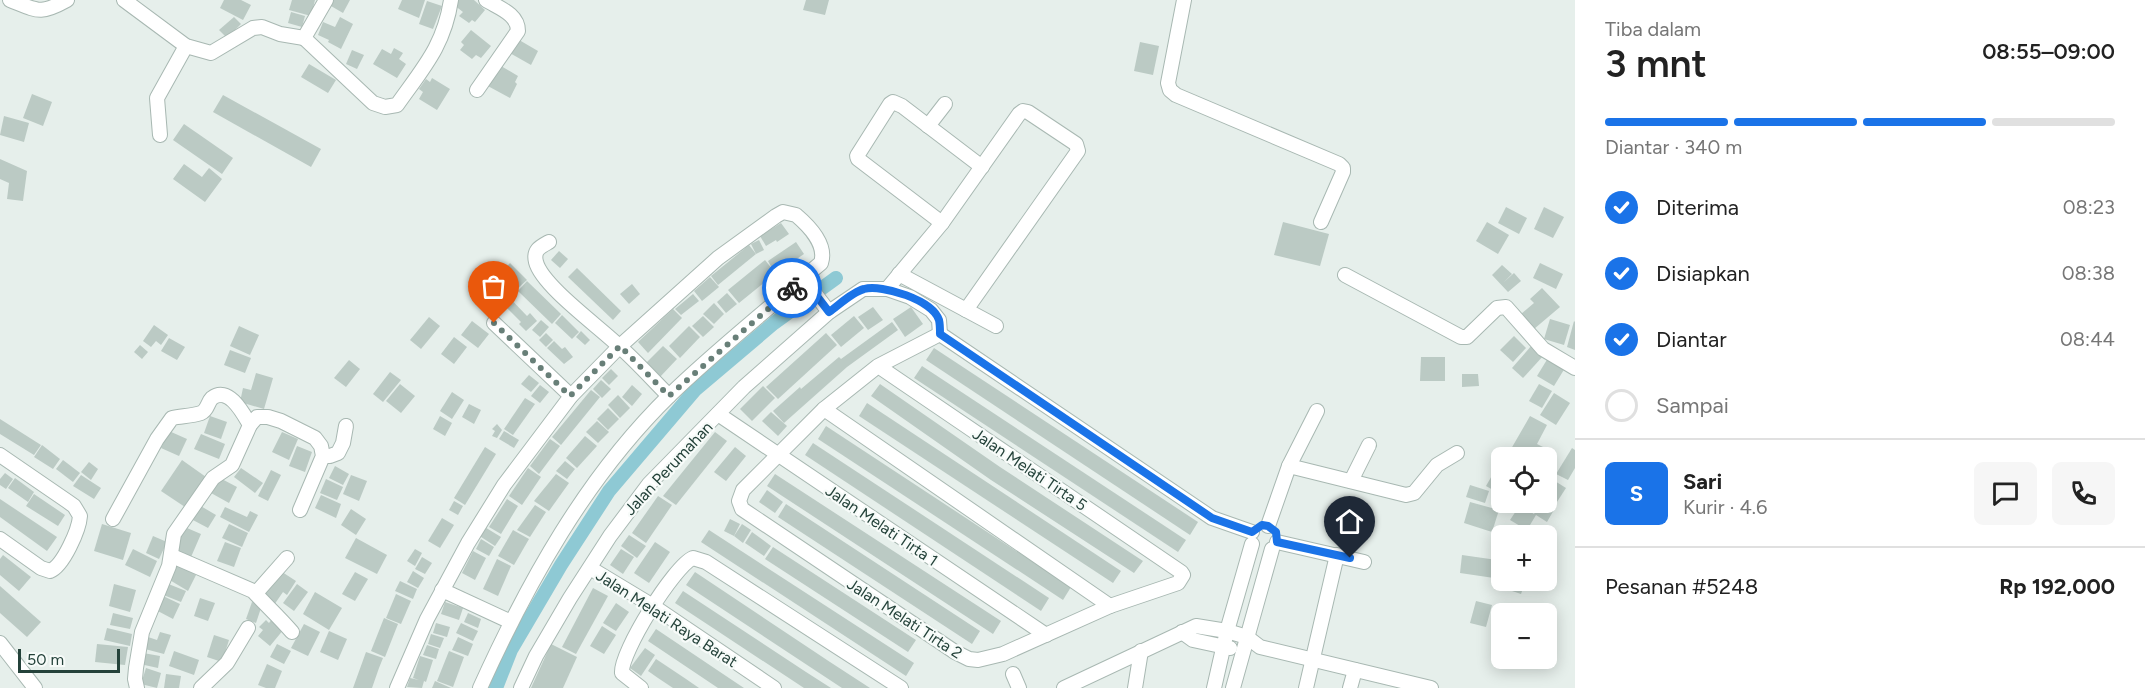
<!DOCTYPE html>
<html lang="id">
<meta charset="utf-8">
<style>
:root{--surface:#fff;--page:#f6f6f6;--text:#222;--muted:#767676;--line:#e0e0e0;--accent:#1a73e8}
body{margin:0;font-family:Figtree,sans-serif;background:var(--page);color:var(--text);height:100vh;display:flex;flex-direction:column;font-size:22px;white-space:nowrap}
*{box-sizing:border-box;margin:0}
p{font-size:20px;color:var(--muted)}
.icon{flex:none;width:33px;height:33px;fill:none;stroke:currentColor;stroke-width:2;stroke-linecap:round;stroke-linejoin:round}
.map{position:relative;flex:1;overflow:hidden}
.sheet{display:flex;flex-direction:column;background:var(--surface);width:570px}
.sheet>*{flex:none}
.fabs{position:absolute;left:1491px;top:447px;display:grid;gap:12px}
.fabs a{display:grid;place-items:center;width:66px;height:66px;border-radius:9px;background:var(--surface);box-shadow:0 3px 15px #0003;font-size:30px}
.scale{position:absolute;left:18px;bottom:15px;width:102px;box-sizing:border-box;padding-left:6px;border:3px solid #24423a;border-top:0;font-size:16px;line-height:21px;white-space:nowrap;color:#24423a;-webkit-text-stroke:4px #f7fbf9;paint-order:stroke}
.pin{position:absolute;display:grid;place-items:center;width:51px;height:51px;color:#fff;margin:-62px -26px;border-radius:50% 50% 50% 0;rotate:-45deg;box-shadow:0 0 6px #0007}
.pin .icon{rotate:45deg}
.courier{position:absolute;display:grid;place-items:center;width:60px;height:60px;margin:-30px;border:4px solid #1a73e8;border-radius:50%;background:#fff;color:#222;box-shadow:0 2px 8px #0007}
.overview em{font-style:normal;font-weight:600}
.overview div{display:flex;flex-direction:column-reverse}
.overview{display:flex;align-items:center;justify-content:space-between;height:102px;padding:0 30px}
h1{font-size:39px;font-weight:600;line-height:45px}
.bar{display:grid;grid-template-columns:repeat(4,1fr);gap:9px 6px;align-content:center;height:72px;padding:0 30px}
.bar i{height:8px;border-radius:4px;background:var(--line)}
.bar .current{background:var(--accent)}
.bar p{grid-column:span 4}
.line{display:flex;align-items:center;gap:15px;padding:0 30px;border-top:2px solid var(--line)}
.line div{flex:1}
.round{display:grid;place-items:center;flex:none;width:63px;height:63px;border-radius:9px;background:var(--page)}
ol{padding:0 30px;list-style:none}
li{display:flex;align-items:center;gap:18px;height:66px}
li p{margin-inline-start:auto}
li .icon{padding:6px;border-radius:50%;background:var(--accent);color:#fff;stroke-width:4}
li:last-child{color:var(--muted)}
li i{width:33px;height:33px;border:3px solid var(--line);border-radius:50%}
main{display:flex;flex:1;min-height:0}
.map>svg:first-child{display:block}
.lines{fill:none;stroke-linecap:round;stroke-linejoin:round}
.canal{stroke:#8ec9d4;stroke-width:14}
.building{fill:#bbcac4}
.minor-casing{stroke:#a8b8b2;stroke-width:16}
.minor{stroke:#fff;stroke-width:14}
.done{stroke:#687f78;stroke-width:6;stroke-dasharray:0 10.8}
.route{stroke:#1a73e8;stroke-width:8}
.labels{text-anchor:middle;stroke-width:4.5;stroke-linejoin:round;paint-order:stroke}
.street-label{font-size:16px;fill:#24423a;stroke:#f7fbf9}
</style>
<main>
<div class="map">
<svg width="1575" height="688" viewBox="0 0 1575 688">
<rect width="100%" height="100%" fill="#e6efeb"/>
<g class="lines">
<!-- canal -->
<polyline class="canal" points="496,688 511,650 561,565 609,491 695,390 774,323 836,278"/>
</g>
<!-- building -->
<g class="building">
<polygon points="224,0 241,0 251,5 243,20 220,8"/>
<polygon points="292,0 315,0 311,16 289,10"/>
<polygon points="334,0 350,0 343,13 331,6"/>
<polygon points="402,0 425,0 419,18 398,9"/>
<polygon points="458,0 474,0 485,10 475,22 472,20 469,23 459,16 463,12 454,5"/>
<polygon points="806,0 829,0 825,15 803,10"/>
<polygon points="427,1 442,6 433,29 419,24"/>
<polygon points="291,12 305,16 302,27 288,23"/>
<polygon points="234,17 241,24 227,38 219,30"/>
<polygon points="340,17 353,24 341,49 328,42 329,40 318,35 323,22 335,27"/>
<polygon points="471,30 491,46 481,58 476,55 472,59 460,50 464,45 461,42"/>
<polygon points="514,37 538,51 531,65 506,51"/>
<polygon points="1140,42 1159,46 1153,75 1134,71"/>
<polygon points="394,48 403,53 399,59 406,64 397,78 373,64 382,49 391,54"/>
<polygon points="352,50 364,55 357,69 346,64"/>
<polygon points="309,64 336,80 328,93 301,77"/>
<polygon points="501,66 518,76 515,82 517,84 510,98 486,85 494,71 498,73"/>
<polygon points="432,78 450,89 437,110 419,99 423,92 419,89 426,79 430,82"/>
<polygon points="32,94 52,102 43,126 23,118"/>
<polygon points="223,95 321,149 311,167 213,112"/>
<polygon points="4,116 29,123 24,142 0,135"/>
<polygon points="184,124 233,158 222,174 173,140"/>
<polygon points="0,159 27,171 23,201 7,199 9,183 0,179"/>
<polygon points="184,164 202,177 209,168 222,179 205,202 173,179"/>
<polygon points="1506,207 1527,218 1519,234 1498,223"/>
<polygon points="1544,207 1564,217 1553,238 1534,229"/>
<polygon points="1283,222 1329,234 1320,266 1274,255"/>
<polygon points="1487,222 1509,235 1498,254 1476,241"/>
<polygon points="781,223 789,234 777,242 776,240 766,246 760,236"/>
<polygon points="759,240 764,250 756,254 751,244"/>
<polygon points="796,242 804,254 776,273 739,303 728,290 765,260 773,270 768,261"/>
<polygon points="749,245 756,254 718,285 711,276"/>
<polygon points="559,251 568,259 560,268 551,260"/>
<polygon points="510,263 527,280 518,288 503,271"/>
<polygon points="1540,263 1563,274 1556,289 1533,278"/>
<polygon points="1502,265 1512,274 1504,282 1514,273 1521,281 1508,292 1492,275"/>
<polygon points="577,268 621,311 613,320 568,277"/>
<polygon points="710,277 719,287 702,301 694,291"/>
<polygon points="527,281 561,314 552,324 518,291"/>
<polygon points="632,284 640,294 629,304 620,294"/>
<polygon points="1542,288 1560,307 1534,329 1521,314 1534,303 1530,299"/>
<polygon points="502,290 527,316 530,313 537,321 526,331 519,324 521,322 496,297"/>
<polygon points="727,293 737,304 726,313 717,302"/>
<polygon points="693,294 699,301 681,315 675,309"/>
<polygon points="714,303 724,314 714,324 703,314"/>
<polygon points="873,307 883,320 868,330 858,317"/>
<polygon points="911,307 923,324 905,337 893,319"/>
<polygon points="673,309 682,318 648,353 638,342"/>
<polygon points="562,315 579,332 572,339 555,323"/>
<polygon points="703,316 714,327 703,337 692,326"/>
<polygon points="854,316 864,328 841,347 831,335"/>
<polygon points="429,317 440,326 421,349 410,340"/>
<polygon points="1550,319 1570,325 1564,345 1544,339"/>
<polygon points="541,320 549,327 540,337 532,330"/>
<polygon points="472,321 489,334 478,348 461,335"/>
<polygon points="1574,321 1575,322 1575,350 1567,347"/>
<polygon points="892,322 898,330 847,367 784,423 773,411 800,387 801,389 839,357 841,359"/>
<polygon points="154,325 168,335 161,345 156,341 151,347 143,341"/>
<polygon points="239,326 259,335 250,355 230,346"/>
<polygon points="689,326 700,337 680,358 669,346"/>
<polygon points="581,331 590,340 585,345 576,337"/>
<polygon points="546,333 553,340 546,347 539,340"/>
<polygon points="826,333 837,345 778,399 766,387"/>
<polygon points="1514,336 1526,348 1513,362 1500,350"/>
<polygon points="454,337 467,347 454,364 441,354"/>
<polygon points="169,338 185,347 177,360 161,351"/>
<polygon points="554,341 562,349 565,347 573,357 564,364 547,348"/>
<polygon points="140,345 148,352 142,359 134,352"/>
<polygon points="1532,345 1544,355 1523,378 1512,368"/>
<polygon points="663,346 677,359 660,377 646,363"/>
<polygon points="934,348 1198,522 1190,535 926,360"/>
<polygon points="230,350 251,358 245,373 224,365"/>
<polygon points="1421,357 1445,357 1445,381 1420,381"/>
<polygon points="1548,358 1565,368 1554,386 1537,376"/>
<polygon points="349,360 360,369 346,387 334,378"/>
<polygon points="922,366 1186,540 1178,552 914,378"/>
<polygon points="611,369 618,376 609,385 602,378"/>
<polygon points="390,372 401,380 383,402 373,394"/>
<polygon points="256,373 273,378 264,409 240,402 243,388 251,390"/>
<polygon points="1462,374 1478,374 1479,386 1462,387"/>
<polygon points="529,375 539,383 531,392 521,384"/>
<polygon points="601,380 611,389 602,398 593,389"/>
<polygon points="400,384 415,396 401,413 386,401"/>
<polygon points="880,384 1000,467 1143,561 1134,573 991,480 871,396"/>
<polygon points="1539,384 1552,391 1542,408 1529,401"/>
<polygon points="540,385 549,392 540,403 531,396"/>
<polygon points="632,385 642,394 632,406 622,397"/>
<polygon points="763,386 775,398 752,421 740,409"/>
<polygon points="591,390 600,397 561,445 552,437"/>
<polygon points="452,392 464,400 452,419 440,411"/>
<polygon points="1554,393 1570,403 1556,425 1540,415"/>
<polygon points="618,395 630,408 620,418 608,405"/>
<polygon points="525,398 535,404 513,435 504,429"/>
<polygon points="867,403 1121,571 1113,583 859,416"/>
<polygon points="469,404 481,410 474,424 462,417"/>
<polygon points="608,408 619,419 608,430 597,419"/>
<polygon points="771,412 787,426 778,436 762,421"/>
<polygon points="210,416 227,422 221,439 204,433"/>
<polygon points="440,416 452,423 445,436 433,429"/>
<polygon points="1530,416 1547,425 1537,444 1545,448 1540,458 1527,458 1511,449"/>
<polygon points="0,419 41,445 34,455 0,434"/>
<polygon points="597,421 609,432 598,443 586,432"/>
<polygon points="497,424 502,430 497,438 492,436 495,431 492,429"/>
<polygon points="826,426 1071,587 1063,600 818,439"/>
<polygon points="169,431 187,439 179,456 161,448"/>
<polygon points="504,431 519,440 514,448 499,439"/>
<polygon points="282,432 298,439 289,460 272,452"/>
<polygon points="715,432 727,441 676,505 663,496"/>
<polygon points="201,434 225,444 219,459 194,449"/>
<polygon points="585,436 597,446 577,468 566,458"/>
<polygon points="550,439 560,446 539,474 530,466"/>
<polygon points="813,443 1049,598 1041,611 805,455"/>
<polygon points="42,445 60,459 53,469 34,457"/>
<polygon points="297,446 312,452 305,472 289,466"/>
<polygon points="485,447 496,454 465,505 454,498"/>
<polygon points="735,447 746,456 726,481 714,472"/>
<polygon points="1572,448 1575,450 1575,468 1568,480 1556,474"/>
<polygon points="63,460 80,473 73,482 56,469"/>
<polygon points="182,460 206,477 185,507 161,491"/>
<polygon points="565,461 575,469 567,479 556,471"/>
<polygon points="89,462 98,469 91,480 81,472"/>
<polygon points="1498,465 1502,467 1502,495 1486,486"/>
<polygon points="335,466 349,474 343,485 329,478"/>
<polygon points="241,468 263,483 255,493 234,477"/>
<polygon points="528,468 541,477 522,505 509,496"/>
<polygon points="271,470 281,475 268,501 258,496"/>
<polygon points="5,473 13,479 6,489 0,485 0,479"/>
<polygon points="556,474 569,483 549,511 534,501"/>
<polygon points="775,474 1001,621 993,634 767,486"/>
<polygon points="81,475 101,488 94,499 73,486"/>
<polygon points="351,475 367,481 359,501 343,494"/>
<polygon points="218,477 237,487 229,503 211,493"/>
<polygon points="15,478 34,492 28,502 8,488"/>
<polygon points="1550,478 1566,488 1555,505 1546,500 1546,484"/>
<polygon points="326,479 343,487 337,500 320,493"/>
<polygon points="1470,485 1489,491 1485,503 1466,497"/>
<polygon points="767,490 783,502 775,513 759,502"/>
<polygon points="34,494 65,515 58,526 26,506"/>
<polygon points="321,495 341,504 336,518 315,508"/>
<polygon points="658,496 672,505 646,543 632,533"/>
<polygon points="0,499 57,537 47,551 0,517"/>
<polygon points="507,499 518,506 501,534 489,527"/>
<polygon points="454,501 463,506 458,515 449,510"/>
<polygon points="1470,502 1499,510 1492,532 1464,523"/>
<polygon points="1522,502 1538,502 1533,510"/>
<polygon points="1541,502 1546,502 1555,508 1547,522 1536,515 1527,530 1510,520 1520,505 1534,514"/>
<polygon points="786,504 980,631 972,644 778,517"/>
<polygon points="199,505 216,515 208,528 191,519"/>
<polygon points="535,505 546,512 530,537 517,530"/>
<polygon points="225,507 247,517 250,511 258,515 249,532 220,517"/>
<polygon points="351,509 366,519 356,535 341,525"/>
<polygon points="442,518 454,525 440,548 428,541"/>
<polygon points="730,519 740,524 734,536 724,531"/>
<polygon points="102,524 131,533 123,560 94,551"/>
<polygon points="229,524 248,533 242,547 222,538"/>
<polygon points="742,524 751,530 743,543 734,536"/>
<polygon points="180,525 201,534 191,557 175,550 180,537 176,535"/>
<polygon points="483,526 501,537 495,546 478,535"/>
<polygon points="513,530 529,539 514,565 498,556"/>
<polygon points="709,530 914,663 906,676 701,542"/>
<polygon points="752,532 771,546 764,556 745,543"/>
<polygon points="629,535 646,546 637,558 621,546"/>
<polygon points="153,536 167,542 159,559 146,553"/>
<polygon points="356,538 387,555 377,574 345,558"/>
<polygon points="481,539 494,547 489,556 476,549"/>
<polygon points="225,542 241,548 234,567 217,561"/>
<polygon points="655,542 670,552 649,583 634,573"/>
<polygon points="773,547 916,640 908,652 765,559"/>
<polygon points="133,549 157,561 150,577 125,565"/>
<polygon points="415,549 422,553 415,566 407,561"/>
<polygon points="621,549 634,557 623,574 610,565"/>
<polygon points="473,551 486,558 475,580 462,573"/>
<polygon points="3,555 31,577 19,591 0,575 0,559"/>
<polygon points="1462,555 1497,560 1494,578 1460,573"/>
<polygon points="422,557 432,563 425,574 415,569"/>
<polygon points="497,559 511,566 498,596 483,589"/>
<polygon points="177,564 196,575 188,591 168,579"/>
<polygon points="279,570 296,581 287,595 283,592 274,605 261,596"/>
<polygon points="413,571 424,578 418,588 407,582"/>
<polygon points="355,572 368,579 355,601 342,594"/>
<polygon points="695,572 830,662 870,688 842,688 686,585"/>
<polygon points="1505,580 1526,580 1521,594 1503,588"/>
<polygon points="400,581 417,589 413,599 395,591"/>
<polygon points="166,583 186,591 181,602 161,594"/>
<polygon points="114,584 136,590 130,612 109,606"/>
<polygon points="297,584 308,592 294,611 283,603"/>
<polygon points="0,586 41,622 27,637 0,613"/>
<polygon points="593,588 608,596 576,654 562,647"/>
<polygon points="683,591 806,672 831,688 804,688 716,630 675,603"/>
<polygon points="315,592 342,608 329,630 303,614"/>
<polygon points="396,594 411,601 401,624 386,618"/>
<polygon points="161,595 180,604 173,619 154,609"/>
<polygon points="200,598 215,603 208,621 194,616"/>
<polygon points="1476,601 1492,605 1486,627 1470,623"/>
<polygon points="252,602 262,605 256,623 246,619"/>
<polygon points="445,602 463,608 459,620 441,614"/>
<polygon points="616,603 629,612 616,631 603,623"/>
<polygon points="113,613 133,618 130,629 110,625"/>
<polygon points="468,613 481,619 478,628 464,622"/>
<polygon points="384,618 398,624 385,657 371,651"/>
<polygon points="272,619 284,629 270,646 258,636 263,630 259,627 266,620 269,623"/>
<polygon points="436,623 450,627 447,637 433,633"/>
<polygon points="461,623 478,631 473,641 456,633"/>
<polygon points="304,624 320,632 308,656 291,648"/>
<polygon points="602,626 616,635 604,654 590,646"/>
<polygon points="107,628 132,634 130,646 104,640"/>
<polygon points="656,629 729,678 744,688 718,688 648,641"/>
<polygon points="329,631 347,639 338,660 320,652"/>
<polygon points="160,632 171,635 164,654 145,649 148,637 157,640"/>
<polygon points="431,634 444,638 440,648 428,644"/>
<polygon points="214,635 229,640 222,662 207,657"/>
<polygon points="458,637 473,644 468,656 452,650"/>
<polygon points="97,644 128,647 125,665 95,662"/>
<polygon points="277,644 291,651 284,664 270,657"/>
<polygon points="551,644 577,657 563,688 531,688"/>
<polygon points="427,645 439,649 436,659 423,655"/>
<polygon points="645,648 655,655 641,676 630,668"/>
<polygon points="174,651 199,660 194,675 169,666"/>
<polygon points="449,651 464,657 453,687 437,681"/>
<polygon points="366,652 383,658 379,668 372,688 353,688"/>
<polygon points="143,653 160,656 158,668 140,664"/>
<polygon points="420,656 433,660 426,682 424,681 422,688 407,687 410,678 419,680 413,678"/>
<polygon points="656,659 686,679 699,688 673,688 658,678 648,671"/>
<polygon points="267,664 282,671 275,688 266,688 258,685"/>
<polygon points="146,668 161,673 157,688 141,684"/>
<polygon points="166,674 181,676 179,688 164,688"/>
<polygon points="435,681 451,688 432,688"/>
</g>
<g class="lines">
<!-- minor casing -->
<g class="minor-casing">
<g id="minor">
<path d="M10 0C38 11 40 15 67 0"/>
<polyline points="124,0 186,46 211,53 253,28 262,27 280,34 304,38 326,0"/>
<polyline points="1184,0 1168,83 1170,90 1176,95 1339,164 1343,168 1343,172 1321,222"/>
<path d="M304 38 373 103 385 107 397 105C423 68 444 46 451 0"/>
<path d="M477 90 518 31C518 14 499 8 486 0"/>
<polyline points="928,126 945,104"/>
<polyline points="160,135 157,98 186,46"/>
<polyline points="942,223 858,159 857,156 890,104 893,102 902,106 982,167"/>
<path d="M549 242C540 247 533 250 536 262 542 286 601 328 620 347 637 362 653 380 669 396"/>
<polyline points="899,274 996,326"/>
<polyline points="1345,275 1461,337 1467,337 1497,308 1506,307 1543,349 1575,368"/>
<polyline points="887,289 942,223 1019,114 1023,111 1028,112 1076,144 1078,151 966,310"/>
<polyline points="494,323 571,396"/>
<polyline points="940,334 1212,518 1252,532"/>
<polyline points="878,366 1181,572 1183,575 1178,583 1110,606 1003,654 978,660 969,659 955,652 742,509 739,501 743,490 824,409 878,366 940,334"/>
<polyline points="824,409 1110,606"/>
<polyline points="718,414 1046,635"/>
<path d="M0 455 67 501 74 506 80 516C79 530 63 566 50 571L41 568 0 539"/>
<polyline points="323,456 330,456 338,453 343,443 346,426"/>
<polyline points="1289,466 1406,495 1414,493 1437,465 1457,453"/>
<polyline points="1351,481 1369,445"/>
<path d="M113 519 157 439 172 418C182 416 192 416 201 413 208 410 207 403 212 398 229 385 244 415 250 425"/>
<polyline points="1268,526 1289,466 1317,411"/>
<polyline points="1277,542 1364,562"/>
<path d="M172 556 253 591C265 604 279 617 292 632"/>
<polyline points="590,568 653,606 774,688"/>
<polyline points="442,590 511,622"/>
<polyline points="256,593 287,558"/>
<polyline points="1182,632 1193,640 1230,648"/>
<polyline points="0,643 35,688"/>
<polyline points="1013,674 1019,688"/>
<polyline points="137,688 135,679 136,668 142,632 169,566 174,534 213,478 232,465 250,425 257,417 268,417 281,421 315,438 321,446 323,456 300,510"/>
<polyline points="201,688 227,663 248,628"/>
<path d="M397 688 427 619 468 543 504 485 571 396 620 346 718 258 776 216 783 212 796 215C809 226 827 245 821 263L803 278 829 312"/>
<path d="M480 688C528 582 586 477 670 395 712 354 759 317 803 278"/>
<polyline points="521,688 536,656 570,598 610,536 649,484 744,387 829,312 863,289 887,289 910,297 931,310 939,320 940,334"/>
<path d="M641 688 622 673C620 653 674 566 693 558L706 562 901 688"/>
<polyline points="1064,688 1196,626 1227,631 1247,637 1260,647 1431,688"/>
<polyline points="1135,688 1141,651"/>
<polyline points="1214,688 1227,631 1252,544"/>
<polyline points="1233,688 1272,549"/>
<polyline points="1306,688 1337,555"/>
<polyline points="1350,688 1355,670"/>
</g>
</g>
<!-- minor -->
<use href="#minor" class="minor"/>
</g>
<g class="lines">
<!-- done -->
<polyline class="done" points="494,323 570,396 620,346 669,396 792,288"/>
<!-- route -->
<path class="route" d="M792 288 803 278 829 312C839 305 852 292 864 289 882 284 933 300 939 320 940 324 940 330 940 334L1212 518 1252 532 1262 525 1268 526 1276 532 1277 542 1350 558"/>
</g>
<g class="labels">
<!-- street labels -->
<g class="street-label">
<text transform="translate(668 468) rotate(-47)" y="6">Jalan Perumahan</text>
<text transform="translate(1030 469) rotate(34)" y="6">Jalan Melati Tirta 5</text>
<text transform="translate(882 525) rotate(34)" y="6">Jalan Melati Tirta 1</text>
<text transform="translate(667 618) rotate(33)" y="6">Jalan Melati Raya Barat</text>
<text transform="translate(905 618) rotate(33)" y="6">Jalan Melati Tirta 2</text>
</g>
</g>
</svg>
<div class="fabs">
<a><svg class="icon" aria-label="locate" viewBox="0 0 24 24"><circle cx="12" cy="12" r="6"/><path d="M12 2v4M12 18v4M2 12h4M18 12h4"/></svg></a>
<a>+</a>
<a>−</a>
</div>
<div class="scale">50 m</div>
<div class="pin" style="left:494px;top:323px;background:#ea580c"><svg class="icon" aria-label="bag" viewBox="0 0 24 24"><path d="M5 8h14l-1 12H6zM9 8a3 3 0 0 1 6 0"/></svg></div>
<div class="pin" style="left:1350px;top:558px;background:#1f2937"><svg class="icon" aria-label="home" viewBox="0 0 24 24"><path d="M3 11l9-7 9 7M6 9v11h12V9"/></svg></div>
<div class="courier" style="left:792px;top:288px"><svg class="icon" aria-label="bike" viewBox="0 0 24 24"><circle cx="6" cy="16" r="4"/><circle cx="18" cy="16" r="4"/><path d="M6 16l4-8h5l3 8M10 8l3 8H6M13 5h3"/></svg></div>
</div>
<section class="sheet">
<div class="overview"><div><h1>3 mnt</h1><p>Tiba dalam</p></div><em>08:55–09:00</em></div>
<div class="bar"><i class="current"></i><i class="current"></i><i class="current"></i><i></i><p>Diantar · 340 m</p></div>
<ol>
<li><svg class="icon" aria-label="check" viewBox="0 0 24 24"><path d="M5 12l5 5 9-10"/></svg>Diterima<p>08:23</p></li>
<li><svg class="icon" aria-label="check" viewBox="0 0 24 24"><path d="M5 12l5 5 9-10"/></svg>Disiapkan<p>08:38</p></li>
<li><svg class="icon" aria-label="check" viewBox="0 0 24 24"><path d="M5 12l5 5 9-10"/></svg>Diantar<p>08:44</p></li>
<li><i></i>Sampai</li>
</ol>
<div class="line" style="height:108px"><b class="round" style="background:var(--accent);color:#fff">S</b><div><b>Sari</b><p>Kurir · 4.6</p></div><a class="round"><svg class="icon" aria-label="chat" viewBox="0 0 24 24"><path d="M4 5h16v11H9l-5 4z"/></svg></a><a class="round"><svg class="icon" aria-label="phone" viewBox="0 0 24 24"><path d="M5 4h4l2 5-3 2q2 4 5 5l2-3 5 2v4C11 20 4 13 5 4z"/></svg></a></div>
<div class="line" style="height:78px"><div>Pesanan #5248</div><b>Rp 192,000</b></div>
</section>
</main>
